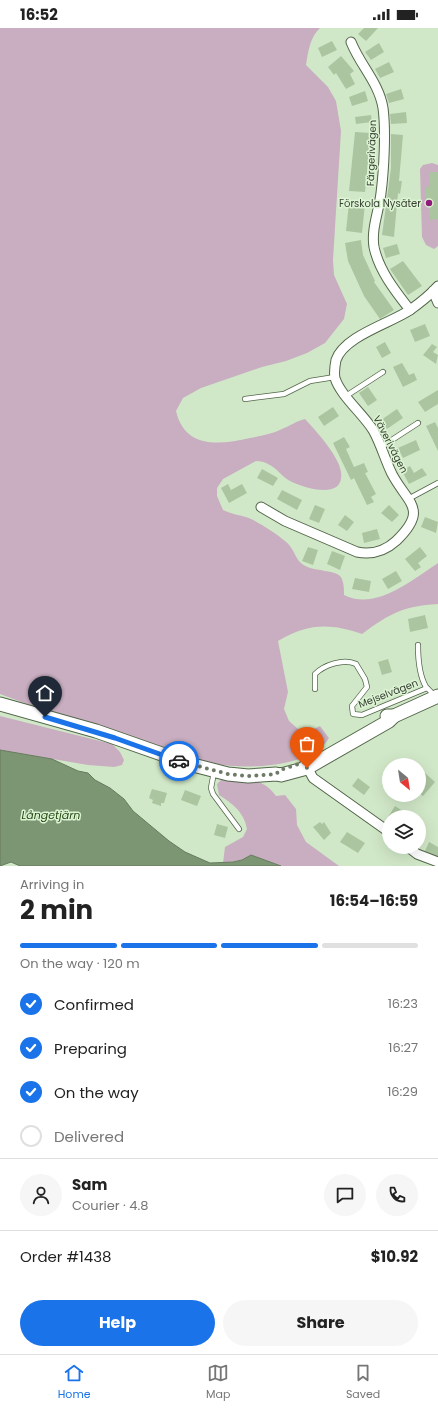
<!DOCTYPE html>
<meta charset="utf-8">
<style>
:root{--surface:#fff;--page:#f6f6f6;--text:#222;--muted:#767676;--line:#e0e0e0;--accent:#1a73e8}
body{margin:0;font-family:Poppins,sans-serif;background:var(--page);color:var(--text);height:100vh;display:flex;flex-direction:column;font-size:15px;white-space:nowrap}
*{box-sizing:border-box;margin:0}
p{font-size:13px;color:var(--muted)}
.icon{flex:none;width:22px;height:22px;fill:none;stroke:currentColor;stroke-width:2;stroke-linecap:round;stroke-linejoin:round}
.map{position:relative;height:838px;overflow:hidden}
.panel{display:flex;flex-direction:column;background:var(--surface);flex:1}
.panel>*{flex:none}
.needle{width:26px;rotate:150deg}
.tools{position:absolute;left:382px;top:730px;display:grid;gap:8px}
.tools a{display:grid;place-items:center;width:44px;height:44px;border-radius:50%;background:var(--surface);box-shadow:0 4px 16px #0002;font-size:20px}
.pin{position:absolute;display:grid;place-items:center;width:34px;height:34px;color:#fff;margin:-41px -17px;border-radius:50% 50% 50% 0;rotate:-45deg;box-shadow:0 0 4px #0007}
.pin .icon{rotate:45deg}
.courier{position:absolute;display:grid;place-items:center;width:40px;height:40px;margin:-20px;border:3px solid #1a73e8;border-radius:50%;background:#fff;color:#222;box-shadow:0 1px 5px #0007}
.head em{font-style:normal;font-weight:700}
.head div{display:flex;flex-direction:column-reverse}
.head{display:flex;align-items:center;justify-content:space-between;height:68px;padding:0 20px}
h1{font-size:26px;font-weight:700;line-height:30px}
.bar{display:grid;grid-template-columns:repeat(4,1fr);gap:6px 4px;align-content:center;height:48px;padding:0 20px}
.bar i{height:5px;border-radius:3px;background:var(--line)}
.bar .active{background:var(--accent)}
.bar p{grid-column:span 4}
.line{display:flex;align-items:center;gap:10px;padding:0 20px;border-top:1px solid var(--line)}
.line div{flex:1}
.round{display:grid;place-items:center;flex:none;width:42px;height:42px;border-radius:21px;background:var(--page)}
ol{padding:0 20px;list-style:none}
li{display:flex;align-items:center;gap:12px;height:44px}
li p{margin-inline-start:auto}
li .icon{padding:4px;border-radius:50%;background:var(--accent);color:#fff;stroke-width:4}
li:last-child{color:var(--muted)}
li i{width:22px;height:22px;border:2px solid var(--line);border-radius:50%}
.action{display:flex;gap:8px;margin-top:auto;padding:8px 20px}
.action a{flex:1;height:46px;border-radius:24px;background:var(--accent);color:#fff;font-size:16px;font-weight:700;line-height:46px;text-align:center}
.action a+a{background:var(--page);color:var(--text)}
.status{display:flex;justify-content:space-between;align-items:center;height:28px;padding:0 20px;background:var(--surface);direction:ltr}
.status svg{height:11px;fill:currentColor}
.menu{display:flex;justify-content:space-around;align-items:center;height:56px;border-top:1px solid var(--line);background:var(--surface);font-size:11px;color:var(--muted)}
.menu a{display:grid;justify-items:center;gap:2px}
.menu .active{color:var(--accent)}
.map>svg:first-child{display:block}
.green{fill:#c8aec0}
.water{fill:#7c9572;stroke:#677b5f}
.building{fill:#abc5a0}
.lines{fill:none;stroke-linecap:round;stroke-linejoin:round}
.lane-casing{stroke:#52664a;stroke-width:6}
.street-casing{stroke:#52664a;stroke-width:11}
.secondary-casing{stroke:#52664a;stroke-width:15}
.lane{stroke:#fff;stroke-width:4.5}
.street{stroke:#fff;stroke-width:9}
.secondary{stroke:#fff;stroke-width:13}
.done{stroke:#6c7a66;stroke-width:4;stroke-dasharray:0 7.2}
.route{stroke:#1a73e8;stroke-width:5}
.poi-dot{fill:#901b7b;stroke:#def5d5;stroke-width:1.5}
.labels{text-anchor:middle;stroke-width:3;stroke-linejoin:round;paint-order:stroke}
.street-label{font-size:10px;fill:#363f32;stroke:#def5d5}
.poi-label{font-size:10px;fill:#363f32;stroke:#def5d5;text-anchor:end}
.water-label{font-size:11px;font-style:italic;fill:#264814;stroke:#def5d5}
</style>
<div class="status"><b>16:52</b><svg viewBox="0 0 49 12"><path d="M0 12V9h3v3zM5 12V6h3v6zM10 12V3h3v9zM15 12V0h3v12zM26 1h20v11H26zM47 4h2v5h-2z"/></svg></div>
<div class="map">
<svg width="438" height="838" viewBox="0 0 438 838">
<rect width="100%" height="100%" fill="#d1e8c8"/>
<!-- green -->
<g class="green">
<path d="M0 0H320C310 9 308 24 306 37L328 59 336 73 341 103 333 232 334 247 347 276 344 291 325 315 307 325 286 333 262 339 201 360 183 370 176 383C185 421 219 417 250 410 261 408 272 406 282 401 290 398 296 393 305 391 316 403 339 428 341 444 345 473 304 460 290 453 282 449 277 440 268 436 265 434 260 433 256 433L223 451 217 460V468L223 482C231 486 240 487 249 490 258 494 277 506 285 513 294 520 295 530 301 535 311 545 338 540 342 551 344 556 344 562 344 567 376 583 412 552 438 535V576C403 578 389 586 362 606 330 595 308 595 278 613L288 664 284 681 289 693 298 701H314L320 698 329 710C313 737 260 740 232 738 208 736 184 727 161 721 107 704 53 686 0 666Z"/>
<polygon points="432,135 438,137 438,218 434,221 426,217 422,209 420,141 423,137"/>
<polygon points="0,688 112,716 120,724 124,732 122,737 114,739 88,737 0,722"/>
<path d="M222 751C245 752 262 748 276 768L285 767 296 781 297 797 306 814 339 838H281L251 827 242 832 223 835 225 819 243 809 247 801C244 784 233 776 219 767L217 756Z"/>
</g>
<!-- water -->
<polygon class="water" points="0,722 52,731 78,743 88,745 95,752 110,760 124,771 133,783 169,813 185,824 210,835 233,834 242,832 251,827 281,838 20,838 11,834 0,838"/>
<!-- building -->
<g class="building">
<polygon points="364,0 378,0 366,13 358,6"/>
<polygon points="332,13 337,22 322,29 318,20"/>
<polygon points="379,15 384,24 371,32 365,24"/>
<polygon points="341,28 354,43 350,46 355,56 346,61 336,45 334,47 328,39"/>
<polygon points="389,34 394,44 380,50 375,41"/>
<polygon points="401,61 404,71 389,75 386,66"/>
<polygon points="365,63 368,73 352,78 349,69"/>
<polygon points="406,84 407,95 391,96 390,86"/>
<polygon points="371,87 372,94 356,96 355,89"/>
<polygon points="355,104 371,105 365,164 349,163"/>
<polygon points="391,106 403,107 399,153 402,153 400,166 398,165 394,209 382,207 391,140"/>
<polygon points="429,144 438,144 438,191 429,192 429,177 425,177 425,159 429,159"/>
<polygon points="349,175 365,176 362,205 346,203"/>
<polygon points="361,212 363,227 375,253 374,254 394,282 380,291 364,268 348,233 345,215"/>
<polygon points="397,216 400,226 386,230 383,220"/>
<polygon points="403,233 422,258 408,267 390,241"/>
<polygon points="425,296 430,308 415,314 410,302"/>
<polygon points="385,314 391,325 382,330 376,319"/>
<polygon points="432,316 437,319 433,324 438,327 436,336 423,327"/>
<polygon points="402,335 409,347 414,345 417,352 403,359 393,339"/>
<polygon points="368,359 377,372 368,378 359,365"/>
<polygon points="438,362 438,376 425,384 418,374"/>
<polygon points="333,379 339,388 324,398 318,389"/>
<polygon points="397,381 403,390 387,401 381,392"/>
<polygon points="435,394 438,400 438,423 426,398"/>
<polygon points="344,409 350,419 346,421 354,439 364,435 368,444 365,445 376,466 371,469 374,474 367,477 354,450 351,452 333,415"/>
<polygon points="416,412 420,422 403,430 398,420"/>
<polygon points="410,438 414,445 422,440 427,447 409,456 402,443"/>
<polygon points="262,441 278,450 273,458 257,450"/>
<polygon points="228,456 231,462 242,456 247,465 229,475 221,460"/>
<polygon points="282,462 302,472 297,482 277,471"/>
<polygon points="315,477 325,481 319,495 309,491"/>
<polygon points="389,477 399,487 392,494 381,485"/>
<polygon points="345,487 354,494 347,503 338,497"/>
<polygon points="425,489 438,494 436,505 421,499"/>
<polygon points="377,501 380,511 364,515 362,505"/>
<polygon points="308,519 318,522 313,537 302,533"/>
<polygon points="420,519 427,528 418,535 421,539 415,543 405,531"/>
<polygon points="332,523 345,528 340,542 327,536"/>
<polygon points="396,543 402,553 388,561 382,551"/>
<polygon points="355,550 371,553 369,564 352,561"/>
<polygon points="425,587 428,600 410,604 408,591"/>
<polygon points="388,631 392,644 382,647 378,634"/>
<polygon points="425,745 435,754 423,768 419,765 419,753"/>
<polygon points="358,750 370,759 364,767 352,758"/>
<polygon points="152,761 167,765 164,775 161,775 161,778 152,775 153,772 149,770"/>
<polygon points="185,762 201,768 197,778 181,772"/>
<polygon points="395,778 412,789 388,789"/>
<polygon points="320,794 322,796 324,794 331,805 324,812 313,799"/>
<polygon points="217,796 228,799 225,810 214,807"/>
<polygon points="347,804 365,815 358,825 340,814"/>
<polygon points="429,814 438,819 438,828 425,823"/>
</g>
<g class="lines">
<!-- lane casing -->
<g class="lane-casing">
<g id="lane">
<polyline points="346,368 383,344"/>
<polyline points="245,371 284,366 310,353 335,349"/>
<polyline points="381,419 418,395"/>
<polyline points="410,470 438,455"/>
<path d="M418 617C418 630 419 647 426 659 429 662 432 664 434 668"/>
<path d="M315 661V646C324 637 344 630 356 636L365 651 367 659 352 678 353 686 362 687 427 660"/>
<polyline points="214,744 211,760 213,766 239,801"/>
</g>
</g>
<!-- street casing -->
<g class="street-casing">
<g id="street">
<path d="M351 14C360 37 379 55 383 80 386 102 384 142 381 165 379 183 371 201 374 219 379 243 396 264 410 282"/>
<polyline points="433,263 438,275"/>
<path d="M261 479 285 493 357 524C372 527 385 523 396 513 429 481 408 476 392 446 385 432 381 416 373 402 363 386 340 367 335 350 334 345 335 337 336 332 344 308 391 295 410 282 420 275 430 267 438 258"/>
<polyline points="305,735 313,750 389,804"/>
<polyline points="408,819 417,826 438,834"/>
</g>
</g>
<!-- secondary casing -->
<g class="secondary-casing">
<g id="secondary">
<polyline points="0,676 96,703 193,737 228,746 248,748 276,746 281,747 307,740 389,693 394,688"/>
<polyline points="387,688 394,688 438,668"/>
</g>
</g>
<!-- lane -->
<use href="#lane" class="lane"/>
<!-- street -->
<use href="#street" class="street"/>
<!-- secondary -->
<use href="#secondary" class="secondary"/>
</g>
<g class="lines">
<!-- done -->
<polyline class="done" points="179,733 228,746 248,748 276,746 280,742 305,734 307,740"/>
<!-- route -->
<polyline class="route" points="45,689 115,710 179,733"/>
</g>
<!-- markers -->
<circle class="poi-dot" cx="429" cy="175" r="4"/>
<g class="labels">
<!-- street labels -->
<g class="street-label">
<text transform="translate(371 125) rotate(-88)" y="4">Färgerivägen</text>
<text transform="translate(391 416) rotate(63)" y="4">Väverivägen</text>
<text transform="translate(388 665) rotate(-21)" y="4">Mejselvägen</text>
</g>
<!-- poi labels -->
<g class="poi-label">
<text x="421" y="179">Förskola Nysäter</text>
</g>
<!-- water labels -->
<g class="water-label">
<text x="51" y="791">Långetjärn</text>
</g>
</g>
</svg>
<div class="tools">
<a><svg class="needle" viewBox="-14 -14 28 28"><path d="M0-13l5 13h-10z" fill="#e53935"/><path d="M0 13l5-13h-10z" fill="#767676"/></svg></a>
<a><svg class="icon" aria-label="layers" viewBox="0 0 24 24"><path d="M12 4l9 5-9 5-9-5zM3 14l9 5 9-5"/></svg></a>
</div>
<div class="pin" style="left:307px;top:740px;background:#ea580c"><svg class="icon" aria-label="bag" viewBox="0 0 24 24"><path d="M5 8h14l-1 12H6zM9 8a3 3 0 0 1 6 0"/></svg></div>
<div class="pin" style="left:45px;top:689px;background:#1f2937"><svg class="icon" aria-label="home" viewBox="0 0 24 24"><path d="M3 11l9-7 9 7M6 9v11h12V9"/></svg></div>
<div class="courier" style="left:179px;top:733px"><svg class="icon" aria-label="car" viewBox="0 0 24 24"><path d="M5 17H2v-5l4-1 3-4h7l3 4 3 1v5h-3M9 17h6M6 11h13"/><circle cx="7" cy="17" r="2"/><circle cx="17" cy="17" r="2"/></svg></div>
</div>
<section class="panel">
<div class="head"><div><h1>2 min</h1><p>Arriving in</p></div><em>16:54–16:59</em></div>
<div class="bar"><i class="active"></i><i class="active"></i><i class="active"></i><i></i><p>On the way · 120 m</p></div>
<ol>
<li><svg class="icon" aria-label="check" viewBox="0 0 24 24"><path d="M5 12l5 5 9-10"/></svg>Confirmed<p>16:23</p></li>
<li><svg class="icon" aria-label="check" viewBox="0 0 24 24"><path d="M5 12l5 5 9-10"/></svg>Preparing<p>16:27</p></li>
<li><svg class="icon" aria-label="check" viewBox="0 0 24 24"><path d="M5 12l5 5 9-10"/></svg>On the way<p>16:29</p></li>
<li><i></i>Delivered</li>
</ol>
<div class="line" style="height:72px"><a class="round"><svg class="icon" aria-label="person" viewBox="0 0 24 24"><circle cx="12" cy="8" r="4"/><path d="M4 21q1-7 8-7t8 7"/></svg></a><div><b>Sam</b><p>Courier · 4.8</p></div><a class="round"><svg class="icon" aria-label="chat" viewBox="0 0 24 24"><path d="M4 5h16v11H9l-5 4z"/></svg></a><a class="round"><svg class="icon" aria-label="phone" viewBox="0 0 24 24"><path d="M5 4h4l2 5-3 2q2 4 5 5l2-3 5 2v4C11 20 4 13 5 4z"/></svg></a></div>
<div class="line" style="height:52px"><div>Order #1438</div><b>$10.92</b></div>
<div class="action"><a>Help</a><a>Share</a></div>
</section>
<nav class="menu">
<a class="active"><svg class="icon" aria-label="home" viewBox="0 0 24 24"><path d="M3 11l9-7 9 7M6 9v11h12V9"/></svg>Home</a>
<a><svg class="icon" aria-label="map" viewBox="0 0 24 24"><path d="M3 6l6-2 6 2 6-2v14l-6 2-6-2-6 2zM9 4v14M15 6v14"/></svg>Map</a>
<a><svg class="icon" aria-label="saved" viewBox="0 0 24 24"><path d="M7 4h10v16l-5-4-5 4z"/></svg>Saved</a>
</nav>
